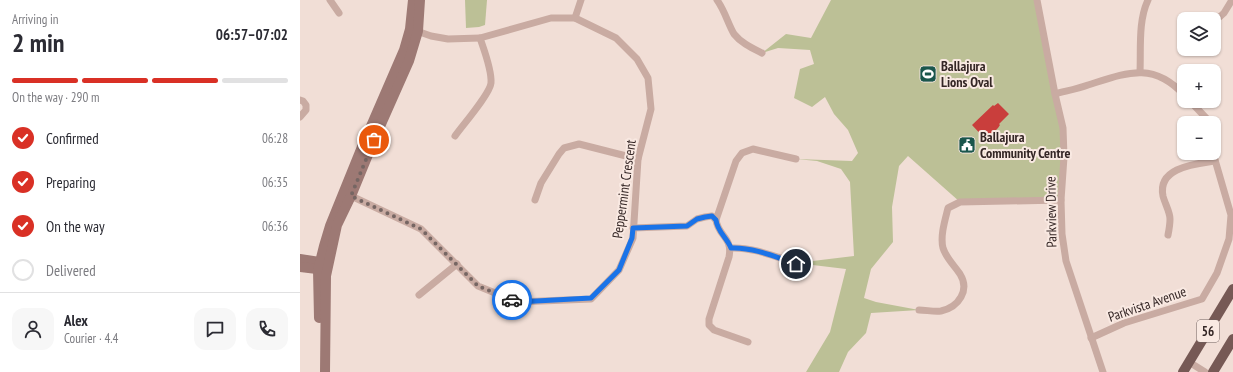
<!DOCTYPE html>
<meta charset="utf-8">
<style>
:root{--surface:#fff;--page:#f7f7f7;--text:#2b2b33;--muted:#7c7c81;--line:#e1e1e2;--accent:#d93025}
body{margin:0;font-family:"PT Sans Narrow",sans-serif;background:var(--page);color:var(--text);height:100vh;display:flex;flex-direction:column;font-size:15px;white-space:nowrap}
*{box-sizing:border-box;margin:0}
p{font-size:13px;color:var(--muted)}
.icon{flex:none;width:22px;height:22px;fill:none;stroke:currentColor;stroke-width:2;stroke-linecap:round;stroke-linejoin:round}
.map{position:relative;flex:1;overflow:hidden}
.sheet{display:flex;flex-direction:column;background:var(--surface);width:300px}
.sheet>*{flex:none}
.controls{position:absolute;left:877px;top:12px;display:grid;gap:8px}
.controls a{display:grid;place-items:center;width:44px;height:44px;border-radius:8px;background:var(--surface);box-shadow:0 1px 3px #0004;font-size:20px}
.pin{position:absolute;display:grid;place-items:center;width:34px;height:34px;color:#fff;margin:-17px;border:2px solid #fff;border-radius:50%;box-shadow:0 1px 4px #0007}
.courier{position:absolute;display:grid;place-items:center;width:40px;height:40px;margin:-20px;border:3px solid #1a73e8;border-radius:50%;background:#fff;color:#222;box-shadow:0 1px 5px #0007}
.headline em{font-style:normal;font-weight:600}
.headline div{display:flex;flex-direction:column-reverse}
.headline{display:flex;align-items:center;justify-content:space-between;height:68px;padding:0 12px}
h1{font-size:26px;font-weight:600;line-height:30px}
.bar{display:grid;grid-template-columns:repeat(4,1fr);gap:6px 4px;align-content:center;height:48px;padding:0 12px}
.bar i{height:5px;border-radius:3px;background:var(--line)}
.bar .on{background:var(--accent)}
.bar p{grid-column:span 4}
.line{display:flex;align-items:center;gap:10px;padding:0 12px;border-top:1px solid var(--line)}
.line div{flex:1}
.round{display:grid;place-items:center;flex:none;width:42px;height:42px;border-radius:12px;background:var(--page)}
ol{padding:0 12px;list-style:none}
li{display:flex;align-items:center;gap:12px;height:44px}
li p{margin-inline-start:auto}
li .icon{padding:4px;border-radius:50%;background:var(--accent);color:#fff;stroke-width:4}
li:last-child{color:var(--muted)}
li i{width:22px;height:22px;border:2px solid var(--line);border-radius:50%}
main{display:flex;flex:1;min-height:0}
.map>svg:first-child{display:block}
.green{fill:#bcc096}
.building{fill:#c93e3c}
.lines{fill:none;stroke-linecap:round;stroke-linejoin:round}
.street{stroke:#c9aba2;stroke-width:7}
.secondary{stroke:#9d7974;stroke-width:10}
.primary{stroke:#765955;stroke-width:10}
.done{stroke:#766663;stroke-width:4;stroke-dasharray:0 7.2}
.route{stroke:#1a73e8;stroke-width:5}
.labels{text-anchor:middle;stroke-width:4;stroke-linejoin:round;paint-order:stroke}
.shield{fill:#f9e9e2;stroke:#6f605e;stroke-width:1}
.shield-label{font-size:13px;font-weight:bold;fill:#342625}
.poi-label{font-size:14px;font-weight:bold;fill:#342625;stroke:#f9e9e2;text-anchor:start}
.street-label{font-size:14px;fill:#342625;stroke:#f9e9e2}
</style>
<main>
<section class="sheet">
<div class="headline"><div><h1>2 min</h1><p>Arriving in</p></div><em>06:57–07:02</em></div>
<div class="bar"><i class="on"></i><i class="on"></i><i class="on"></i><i></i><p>On the way · 290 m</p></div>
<ol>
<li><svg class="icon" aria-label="check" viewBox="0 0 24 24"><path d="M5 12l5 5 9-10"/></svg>Confirmed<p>06:28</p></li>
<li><svg class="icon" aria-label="check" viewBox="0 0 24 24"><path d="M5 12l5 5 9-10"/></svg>Preparing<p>06:35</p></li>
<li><svg class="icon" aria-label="check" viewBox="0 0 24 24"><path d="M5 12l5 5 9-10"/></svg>On the way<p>06:36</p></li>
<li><i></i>Delivered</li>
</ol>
<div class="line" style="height:72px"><a class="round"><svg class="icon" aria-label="person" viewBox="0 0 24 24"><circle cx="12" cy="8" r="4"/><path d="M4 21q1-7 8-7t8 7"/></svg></a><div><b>Alex</b><p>Courier · 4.4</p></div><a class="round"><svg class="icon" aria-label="chat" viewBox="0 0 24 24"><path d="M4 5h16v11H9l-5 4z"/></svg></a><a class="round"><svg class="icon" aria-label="phone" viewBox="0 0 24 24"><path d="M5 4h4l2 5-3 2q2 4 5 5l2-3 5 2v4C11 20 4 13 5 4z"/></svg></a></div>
</section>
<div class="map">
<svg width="933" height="372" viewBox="0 0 933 372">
<rect width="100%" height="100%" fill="#f1ded6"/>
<!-- green -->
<g class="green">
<polygon points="165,0 187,0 185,25 179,27 166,28"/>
<polygon points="531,0 737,0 763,128 761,200 660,202 608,156 599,166 592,207 593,242 571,269 564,298 576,302 619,310 571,313 566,333 548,352 539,372 506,372 530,332 546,269 496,263 554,256 550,182 541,169 517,161 496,159 552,161 558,153 548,130 534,114 525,97 512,107 494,98 500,69 514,64 510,50 478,48 462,53 486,34 511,38"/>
</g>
<!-- building -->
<polygon class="building" points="698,103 709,114 699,124 700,125 698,128 686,140 672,125 693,105 694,106"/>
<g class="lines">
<!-- street -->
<g class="street">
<polyline points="30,0 39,13"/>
<path d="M417 0C425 11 428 24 434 34 441 43 452 48 462 53"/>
<polyline points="737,0 755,94 763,128 764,157 761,200 762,234 766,261 803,372"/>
<polyline points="275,18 281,0"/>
<polyline points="914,22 924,13 932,0"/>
<path d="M840 72C841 49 838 21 848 0"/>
<path d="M755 94C766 91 777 89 788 85 826 73 853 61 884 95"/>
<polyline points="0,100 3,101 6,105 6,110 0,117"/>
<polyline points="890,101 907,119 908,123"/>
<path d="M155 136C162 126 190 94 191 83 192 70 184 50 180 38"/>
<polyline points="47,194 121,229 178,286 217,302 291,299 319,270 333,238 338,159 351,109 348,78 337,59 316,38 275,18 251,18 180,38 148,39 131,36 114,30"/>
<polyline points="235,200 241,183 259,154 264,148 279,144 338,159"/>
<path d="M416 220C418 236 433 237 429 257L409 319V325L414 330 448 342"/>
<polyline points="333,228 387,226 397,219 405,217 412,216 416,220 436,161 442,153 453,149 496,159"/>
<path d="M868 235C869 230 870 224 870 219 870 212 865 204 863 196 857 167 896 164 915 161"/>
<path d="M431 248C453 247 476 257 496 263"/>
<polyline points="119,295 157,264"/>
<path d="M619 310C626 310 634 312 641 311 659 307 670 290 660 274 654 265 646 258 643 248 640 236 645 220 648 208L660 202 761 200"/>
<polyline points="791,338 824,323 902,299 917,273 929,239 931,215 913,153"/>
<polyline points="889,362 905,372"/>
</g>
<!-- secondary -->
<g class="secondary">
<polyline points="0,259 26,263"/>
<polyline points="0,267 25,270"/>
<polyline points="19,318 18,270 24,246 30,226 62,147 104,50 110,29 113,0"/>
<polyline points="25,372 26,276 37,225 51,196 74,140 109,61 118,31 120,0"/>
</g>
<!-- primary -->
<g class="primary">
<polyline points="883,372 933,289"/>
<polyline points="913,372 933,339"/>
</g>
</g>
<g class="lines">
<!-- done -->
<polyline class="done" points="74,140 51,196 121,229 178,286 212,300"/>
<!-- route -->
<path class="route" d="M212 300 218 302 291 298 319 270 332 238 333 228 387 226 397 219 405 217 412 216 416 220C417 231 427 238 431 248 453 247 476 257 496 264"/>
</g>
<!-- icons -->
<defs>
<g id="stadium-square" transform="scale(0.9)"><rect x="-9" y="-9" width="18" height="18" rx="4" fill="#1a564c" stroke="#f9e9e2"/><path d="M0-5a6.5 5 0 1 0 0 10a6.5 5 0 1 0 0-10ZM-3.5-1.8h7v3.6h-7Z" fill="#fff"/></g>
<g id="civic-square" transform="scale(0.9)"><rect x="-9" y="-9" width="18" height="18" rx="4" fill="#1a564c" stroke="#f9e9e2"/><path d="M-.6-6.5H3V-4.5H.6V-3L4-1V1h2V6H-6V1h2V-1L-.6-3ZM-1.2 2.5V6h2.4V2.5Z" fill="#fff"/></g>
</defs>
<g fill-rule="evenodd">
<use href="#stadium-square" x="628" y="74"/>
<use href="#civic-square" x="667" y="145"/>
</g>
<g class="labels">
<!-- shield labels -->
<rect class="shield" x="897" y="320" width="22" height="22" rx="3"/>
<g class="shield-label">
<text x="908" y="336">56</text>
</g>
<!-- poi labels -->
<g class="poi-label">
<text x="641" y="71">Ballajura<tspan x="641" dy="16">Lions Oval</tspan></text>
<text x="680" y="142">Ballajura<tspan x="680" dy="16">Community Centre</tspan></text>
</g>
<!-- street labels -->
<g class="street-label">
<text transform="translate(324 189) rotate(-82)" y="5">Peppermint Crescent</text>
<text transform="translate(751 212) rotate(-91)" y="5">Parkview Drive</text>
<text transform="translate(847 304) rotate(-19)" y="5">Parkvista Avenue</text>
</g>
</g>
</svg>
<div class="controls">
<a><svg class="icon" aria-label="layers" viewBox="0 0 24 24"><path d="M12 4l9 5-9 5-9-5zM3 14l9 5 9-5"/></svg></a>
<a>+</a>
<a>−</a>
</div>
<div class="pin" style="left:74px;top:140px;background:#ea580c"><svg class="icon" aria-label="bag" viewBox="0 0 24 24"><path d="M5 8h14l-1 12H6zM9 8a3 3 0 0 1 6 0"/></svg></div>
<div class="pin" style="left:496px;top:264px;background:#1f2937"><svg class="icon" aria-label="home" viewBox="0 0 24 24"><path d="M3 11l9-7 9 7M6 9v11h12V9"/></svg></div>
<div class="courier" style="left:212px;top:300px"><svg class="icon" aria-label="car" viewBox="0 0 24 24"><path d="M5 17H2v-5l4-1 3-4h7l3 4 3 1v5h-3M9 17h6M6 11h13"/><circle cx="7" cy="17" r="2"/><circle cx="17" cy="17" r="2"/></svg></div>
</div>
</main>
